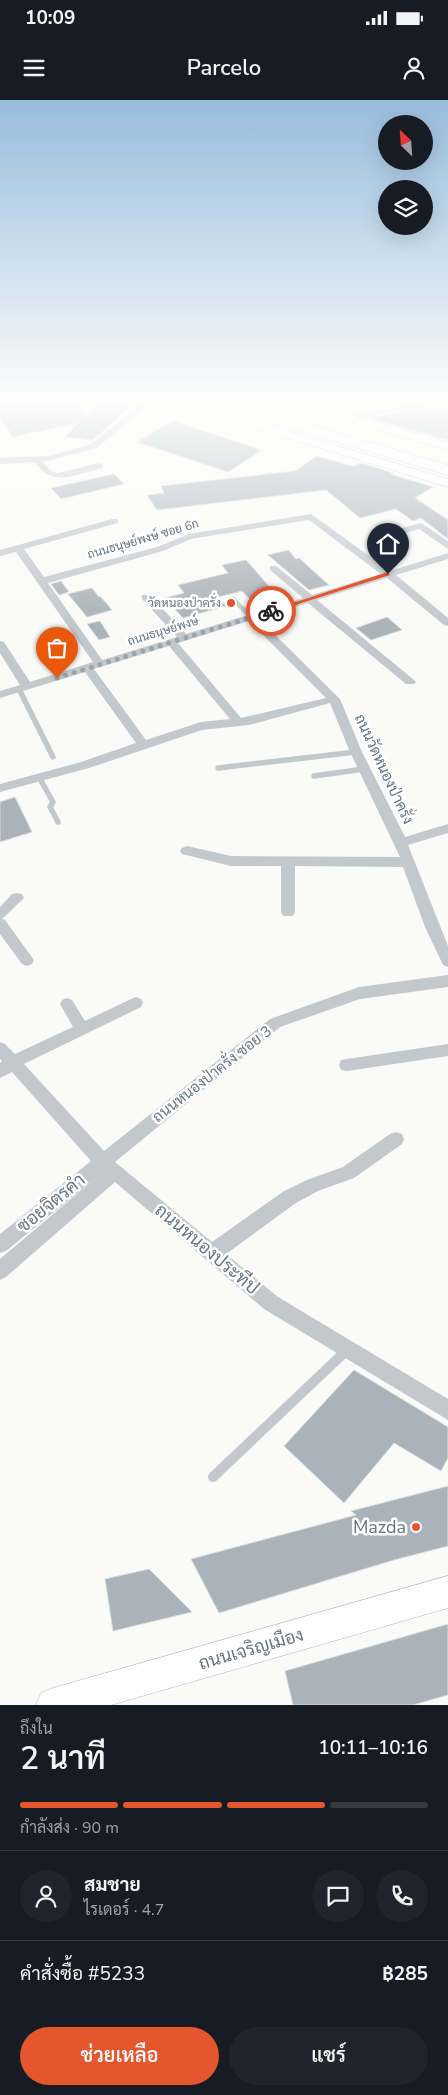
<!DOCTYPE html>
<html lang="th">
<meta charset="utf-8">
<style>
:root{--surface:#171b24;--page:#20242c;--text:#f1f3f6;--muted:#9ea1a6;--line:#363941;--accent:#e4572e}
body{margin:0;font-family:"Nunito Sans",Sarabun,sans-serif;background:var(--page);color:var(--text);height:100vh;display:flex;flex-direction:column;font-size:19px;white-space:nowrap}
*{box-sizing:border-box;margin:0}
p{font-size:16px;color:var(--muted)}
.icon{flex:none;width:28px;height:28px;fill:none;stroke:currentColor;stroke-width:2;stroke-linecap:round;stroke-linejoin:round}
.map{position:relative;height:1605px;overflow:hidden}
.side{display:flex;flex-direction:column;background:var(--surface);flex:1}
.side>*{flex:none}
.needle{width:32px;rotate:335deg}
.controls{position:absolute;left:378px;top:15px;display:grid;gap:10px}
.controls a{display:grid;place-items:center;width:55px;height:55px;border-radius:50%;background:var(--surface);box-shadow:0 5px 20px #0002;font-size:25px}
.pin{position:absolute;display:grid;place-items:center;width:42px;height:42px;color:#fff;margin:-51px -21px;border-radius:50% 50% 50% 0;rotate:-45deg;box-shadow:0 0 5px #0007}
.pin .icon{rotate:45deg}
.courier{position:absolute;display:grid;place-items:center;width:50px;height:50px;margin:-25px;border:4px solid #e4572e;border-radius:50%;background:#fff;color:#222;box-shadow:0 1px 6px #0007}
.summary em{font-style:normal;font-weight:600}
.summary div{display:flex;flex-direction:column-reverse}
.summary{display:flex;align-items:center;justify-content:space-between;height:85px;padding:0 20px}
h1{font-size:32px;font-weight:600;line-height:38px}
.bar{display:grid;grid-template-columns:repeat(4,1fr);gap:8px 5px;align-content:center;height:60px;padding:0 20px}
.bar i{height:6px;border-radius:4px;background:var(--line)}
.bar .on{background:var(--accent)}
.bar p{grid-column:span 4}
.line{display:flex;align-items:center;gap:12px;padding:0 20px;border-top:1px solid var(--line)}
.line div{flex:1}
.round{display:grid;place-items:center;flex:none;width:52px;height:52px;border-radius:26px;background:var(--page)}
.cta{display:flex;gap:10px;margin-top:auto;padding:10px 20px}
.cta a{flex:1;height:58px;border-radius:30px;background:var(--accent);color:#fff;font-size:20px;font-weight:600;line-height:58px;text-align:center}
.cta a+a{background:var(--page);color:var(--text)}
.status{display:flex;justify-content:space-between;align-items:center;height:35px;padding:0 25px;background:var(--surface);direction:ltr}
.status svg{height:14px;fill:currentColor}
header{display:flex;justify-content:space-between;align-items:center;height:65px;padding:0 20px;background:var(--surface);font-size:22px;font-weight:600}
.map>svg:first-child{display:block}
.building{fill:#aab3b9;stroke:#dcdcda}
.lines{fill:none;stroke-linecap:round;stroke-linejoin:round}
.secondary-casing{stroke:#b3babf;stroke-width:1}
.trunk-casing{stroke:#b4b9bd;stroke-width:1}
.service-far2{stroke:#c3c8cc;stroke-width:4.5}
.service-far1{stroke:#c3c8cc;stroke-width:5.5}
.service{stroke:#c3c8cc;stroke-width:10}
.minor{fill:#c3c8cc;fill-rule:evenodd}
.secondary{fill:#fff;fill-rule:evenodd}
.trunk{fill:#fff;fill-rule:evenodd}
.route{fill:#e4572e}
.done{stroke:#99a4ac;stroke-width:5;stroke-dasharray:0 9}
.poi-dot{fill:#e4572e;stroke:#fff;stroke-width:2}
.labels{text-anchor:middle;stroke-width:5;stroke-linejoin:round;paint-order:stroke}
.far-street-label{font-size:12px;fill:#657683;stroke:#fff}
.far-poi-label{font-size:12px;fill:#657683;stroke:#fff;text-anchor:end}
.street-label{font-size:15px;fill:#657683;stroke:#fff}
.near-street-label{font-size:18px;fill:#657683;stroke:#fff}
.near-poi-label{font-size:18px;fill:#657683;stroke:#fff;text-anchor:end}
</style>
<div class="status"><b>10:09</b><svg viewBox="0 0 49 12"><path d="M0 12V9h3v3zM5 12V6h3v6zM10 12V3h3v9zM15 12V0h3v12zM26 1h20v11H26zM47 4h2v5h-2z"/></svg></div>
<header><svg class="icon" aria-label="menu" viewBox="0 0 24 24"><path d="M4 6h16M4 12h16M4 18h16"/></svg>Parcelo<svg class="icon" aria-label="person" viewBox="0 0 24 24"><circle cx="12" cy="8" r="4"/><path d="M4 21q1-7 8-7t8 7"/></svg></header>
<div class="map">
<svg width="448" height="1605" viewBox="0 0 448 1605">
<rect width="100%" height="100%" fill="#fafaf8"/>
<!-- building -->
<g class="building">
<polygon points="14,302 74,302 86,315 99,302 135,302 93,340 65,337 78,323 13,337 0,318 0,304"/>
<polygon points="448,308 448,340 369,318 403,311"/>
<polygon points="173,321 262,350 228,372 137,342"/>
<polygon points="317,356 352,366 362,363 393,373 390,374 433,387 415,398 448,420 448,439 421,418 413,421 396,409 360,418 326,390 157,410 147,395 164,393 161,386 295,371"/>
<polygon points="114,374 124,384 61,399 51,388"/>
<polygon points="288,450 296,459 299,458 329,485 309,490 268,455"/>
<polygon points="246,460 283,502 259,509 242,491 218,497 226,506 183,518 165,498 184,493 178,485 228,473 222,465"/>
<polygon points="61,481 69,492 59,495 51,484"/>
<polygon points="92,488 99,497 100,496 112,510 87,517 68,494"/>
<polygon points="387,517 402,530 371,540 356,528"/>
<polygon points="100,521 110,537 99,540 87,524"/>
<polygon points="15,697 32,732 0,742 0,702"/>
<polygon points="354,1270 448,1327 448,1358 441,1371 394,1343 344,1403 284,1346"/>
<polygon points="448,1386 448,1446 394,1460 219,1513 191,1459 356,1415 351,1411"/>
<polygon points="149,1469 192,1512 113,1531 105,1479"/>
<polygon points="448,1524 448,1595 413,1605 293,1605 285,1571"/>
</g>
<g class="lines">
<!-- secondary casing -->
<g class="secondary-casing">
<g id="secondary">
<polygon points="173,302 190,302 448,379 448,387 175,304"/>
<polygon points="286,302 304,302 448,342 448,350 288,304"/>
<polygon points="448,1476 448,1508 111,1605 36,1605 41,1593 53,1588"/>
</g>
</g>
<!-- trunk casing -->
<g class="trunk-casing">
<polygon id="trunk" points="212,302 233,302 448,365 448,375 214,305"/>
</g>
<!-- service-far2 -->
<polyline class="service-far2" points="233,499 246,512"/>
<!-- service-far1 -->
<g class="service-far1">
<polyline points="244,510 251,517"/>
<polyline points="19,589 53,657"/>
<polyline points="218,668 356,652"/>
<polyline points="314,676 364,669"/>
<polyline points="39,677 53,702 50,707 58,722"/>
</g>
<!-- service -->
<polyline class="service" points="213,1377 347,1250"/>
<!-- minor -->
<g class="minor">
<path d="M143 302H152L97 348 43 362 51 371 58 373 99 363 103 366 102 368C76 374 53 389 35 362L0 364V358L49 356 91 344Z"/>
<polygon points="448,302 448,306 403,309 348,320 344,318 403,305"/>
<path d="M311 414 390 471 448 453V459L396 475 448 518V526L444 525 387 478 317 500 414 580 416 582 414 584H406L308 503 258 518 340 599 362 652 405 737 448 724V733L408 745 448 846V867L443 865 425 827 403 767 295 766V812L293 816H283L281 812V766H231L182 754 180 751 182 748 187 746 231 756 400 757 350 652 330 603 249 625 202 630 89 668 0 692V684L81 662 136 643 85 572 0 598V591L20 585 0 553V541L4 542 30 582 93 562 16 452 0 456V450L112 419H118V423L24 449 44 477 157 447 189 434ZM309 420 381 474 312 495 276 466H270V470L303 498 186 534 150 495H142V499L177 537 102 560 48 483 163 451 191 439ZM249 521 326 598 241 618 178 543ZM169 546 230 619 201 622 146 640 94 569Z"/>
<polygon points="421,423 448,441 448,449 419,429 394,436 389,433 391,431"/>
<polygon points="17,793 22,794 24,798 2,819 5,820 34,860 32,864 27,866 22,864 0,834 0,807 12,794"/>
<polygon points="448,875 448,887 360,899 280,927 115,1062 212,1142 284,1091 307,1080 343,1067 390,1034 396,1032 402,1034 404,1039 402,1044 354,1078 318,1091 296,1103 226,1154 278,1197 448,1299 448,1320 264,1209 115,1082 6,1177 0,1180 0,1159 97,1077 6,1151 0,1153 0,1134 91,1061 12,972 0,978 0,963 2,961 0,959 0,942 5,944 15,954 73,927 60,904 62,900 67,898 72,900 85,921 131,899 136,897 141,899 143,903 141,907 24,964 104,1051 270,919 359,887"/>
<polygon points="448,944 448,956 347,971 341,970 339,965 341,960 347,959"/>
</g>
<!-- secondary -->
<use href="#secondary" class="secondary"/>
<!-- trunk -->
<use href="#trunk" class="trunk"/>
</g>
<!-- sky -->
<linearGradient id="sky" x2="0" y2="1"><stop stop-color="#96bcdc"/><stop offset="0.57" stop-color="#fdfdfc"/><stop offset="1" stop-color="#fdfdfc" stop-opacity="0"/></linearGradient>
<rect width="448" height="526" fill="url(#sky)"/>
<!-- route -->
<polygon class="route" points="388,472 390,475 273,512 268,511"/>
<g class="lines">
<!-- done -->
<polyline class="done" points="57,578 271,511"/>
</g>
<!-- markers -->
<g class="poi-dot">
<circle cx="231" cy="503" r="5"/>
<circle cx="416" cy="1427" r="5"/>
</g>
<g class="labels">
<!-- far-street labels -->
<g class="far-street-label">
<text transform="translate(143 439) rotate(-16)" y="4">ถนนธนุษย์พงษ์ ซอย 6ก</text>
<text transform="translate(163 531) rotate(-17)" y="4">ถนนธนุษย์พงษ์</text>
</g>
<!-- far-poi labels -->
<g class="far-poi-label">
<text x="221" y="507">วัดหนองป่าครั่ง</text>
</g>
<!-- street labels -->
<g class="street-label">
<text transform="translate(384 669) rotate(65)" y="5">ถนนวัดหนองป่าครั่ง</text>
<text transform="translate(212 974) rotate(-38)" y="5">ถนนหนองป่าครั่ง ซอย 3</text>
</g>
<!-- near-street labels -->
<g class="near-street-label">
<text transform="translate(51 1103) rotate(-39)" y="6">ซอยจิตรคำ</text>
<text transform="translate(207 1149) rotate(40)" y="6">ถนนหนองประทีป</text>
<text transform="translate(251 1549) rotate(-16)" y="6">ถนนเจริญเมือง</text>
</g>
<!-- near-poi labels -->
<g class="near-poi-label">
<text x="406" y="1433">Mazda</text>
</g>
</g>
</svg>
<div class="controls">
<a><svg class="needle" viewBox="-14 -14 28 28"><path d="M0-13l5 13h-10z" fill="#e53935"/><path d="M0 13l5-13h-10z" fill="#9ea1a6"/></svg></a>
<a><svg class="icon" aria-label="layers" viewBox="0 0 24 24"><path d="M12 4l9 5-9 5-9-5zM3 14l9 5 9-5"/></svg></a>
</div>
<div class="pin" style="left:57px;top:578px;background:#ea580c"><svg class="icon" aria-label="bag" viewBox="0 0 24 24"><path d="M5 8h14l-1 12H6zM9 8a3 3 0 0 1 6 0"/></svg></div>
<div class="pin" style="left:388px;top:474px;background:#1f2937"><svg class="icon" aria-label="home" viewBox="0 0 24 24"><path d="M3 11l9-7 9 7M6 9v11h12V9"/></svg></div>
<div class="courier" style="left:271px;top:511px"><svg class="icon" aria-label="bike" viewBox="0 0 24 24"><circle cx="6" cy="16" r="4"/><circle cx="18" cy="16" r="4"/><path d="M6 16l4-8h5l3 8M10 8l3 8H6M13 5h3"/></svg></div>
</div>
<section class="side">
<div class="summary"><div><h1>2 นาที</h1><p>ถึงใน</p></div><em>10:11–10:16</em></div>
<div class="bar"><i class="on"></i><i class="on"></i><i class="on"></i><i></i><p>กำลังส่ง · 90 m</p></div>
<div class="line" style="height:90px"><a class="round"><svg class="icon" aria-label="person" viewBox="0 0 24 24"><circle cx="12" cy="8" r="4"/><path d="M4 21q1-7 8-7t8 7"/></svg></a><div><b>สมชาย</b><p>ไรเดอร์ · 4.7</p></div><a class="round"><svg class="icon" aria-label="chat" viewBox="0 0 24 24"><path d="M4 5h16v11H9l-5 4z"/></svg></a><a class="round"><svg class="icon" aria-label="phone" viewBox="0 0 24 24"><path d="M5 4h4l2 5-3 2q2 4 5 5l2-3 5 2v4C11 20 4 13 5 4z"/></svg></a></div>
<div class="line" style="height:65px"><div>คำสั่งซื้อ #5233</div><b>฿285</b></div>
<div class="cta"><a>ช่วยเหลือ</a><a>แชร์</a></div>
</section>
